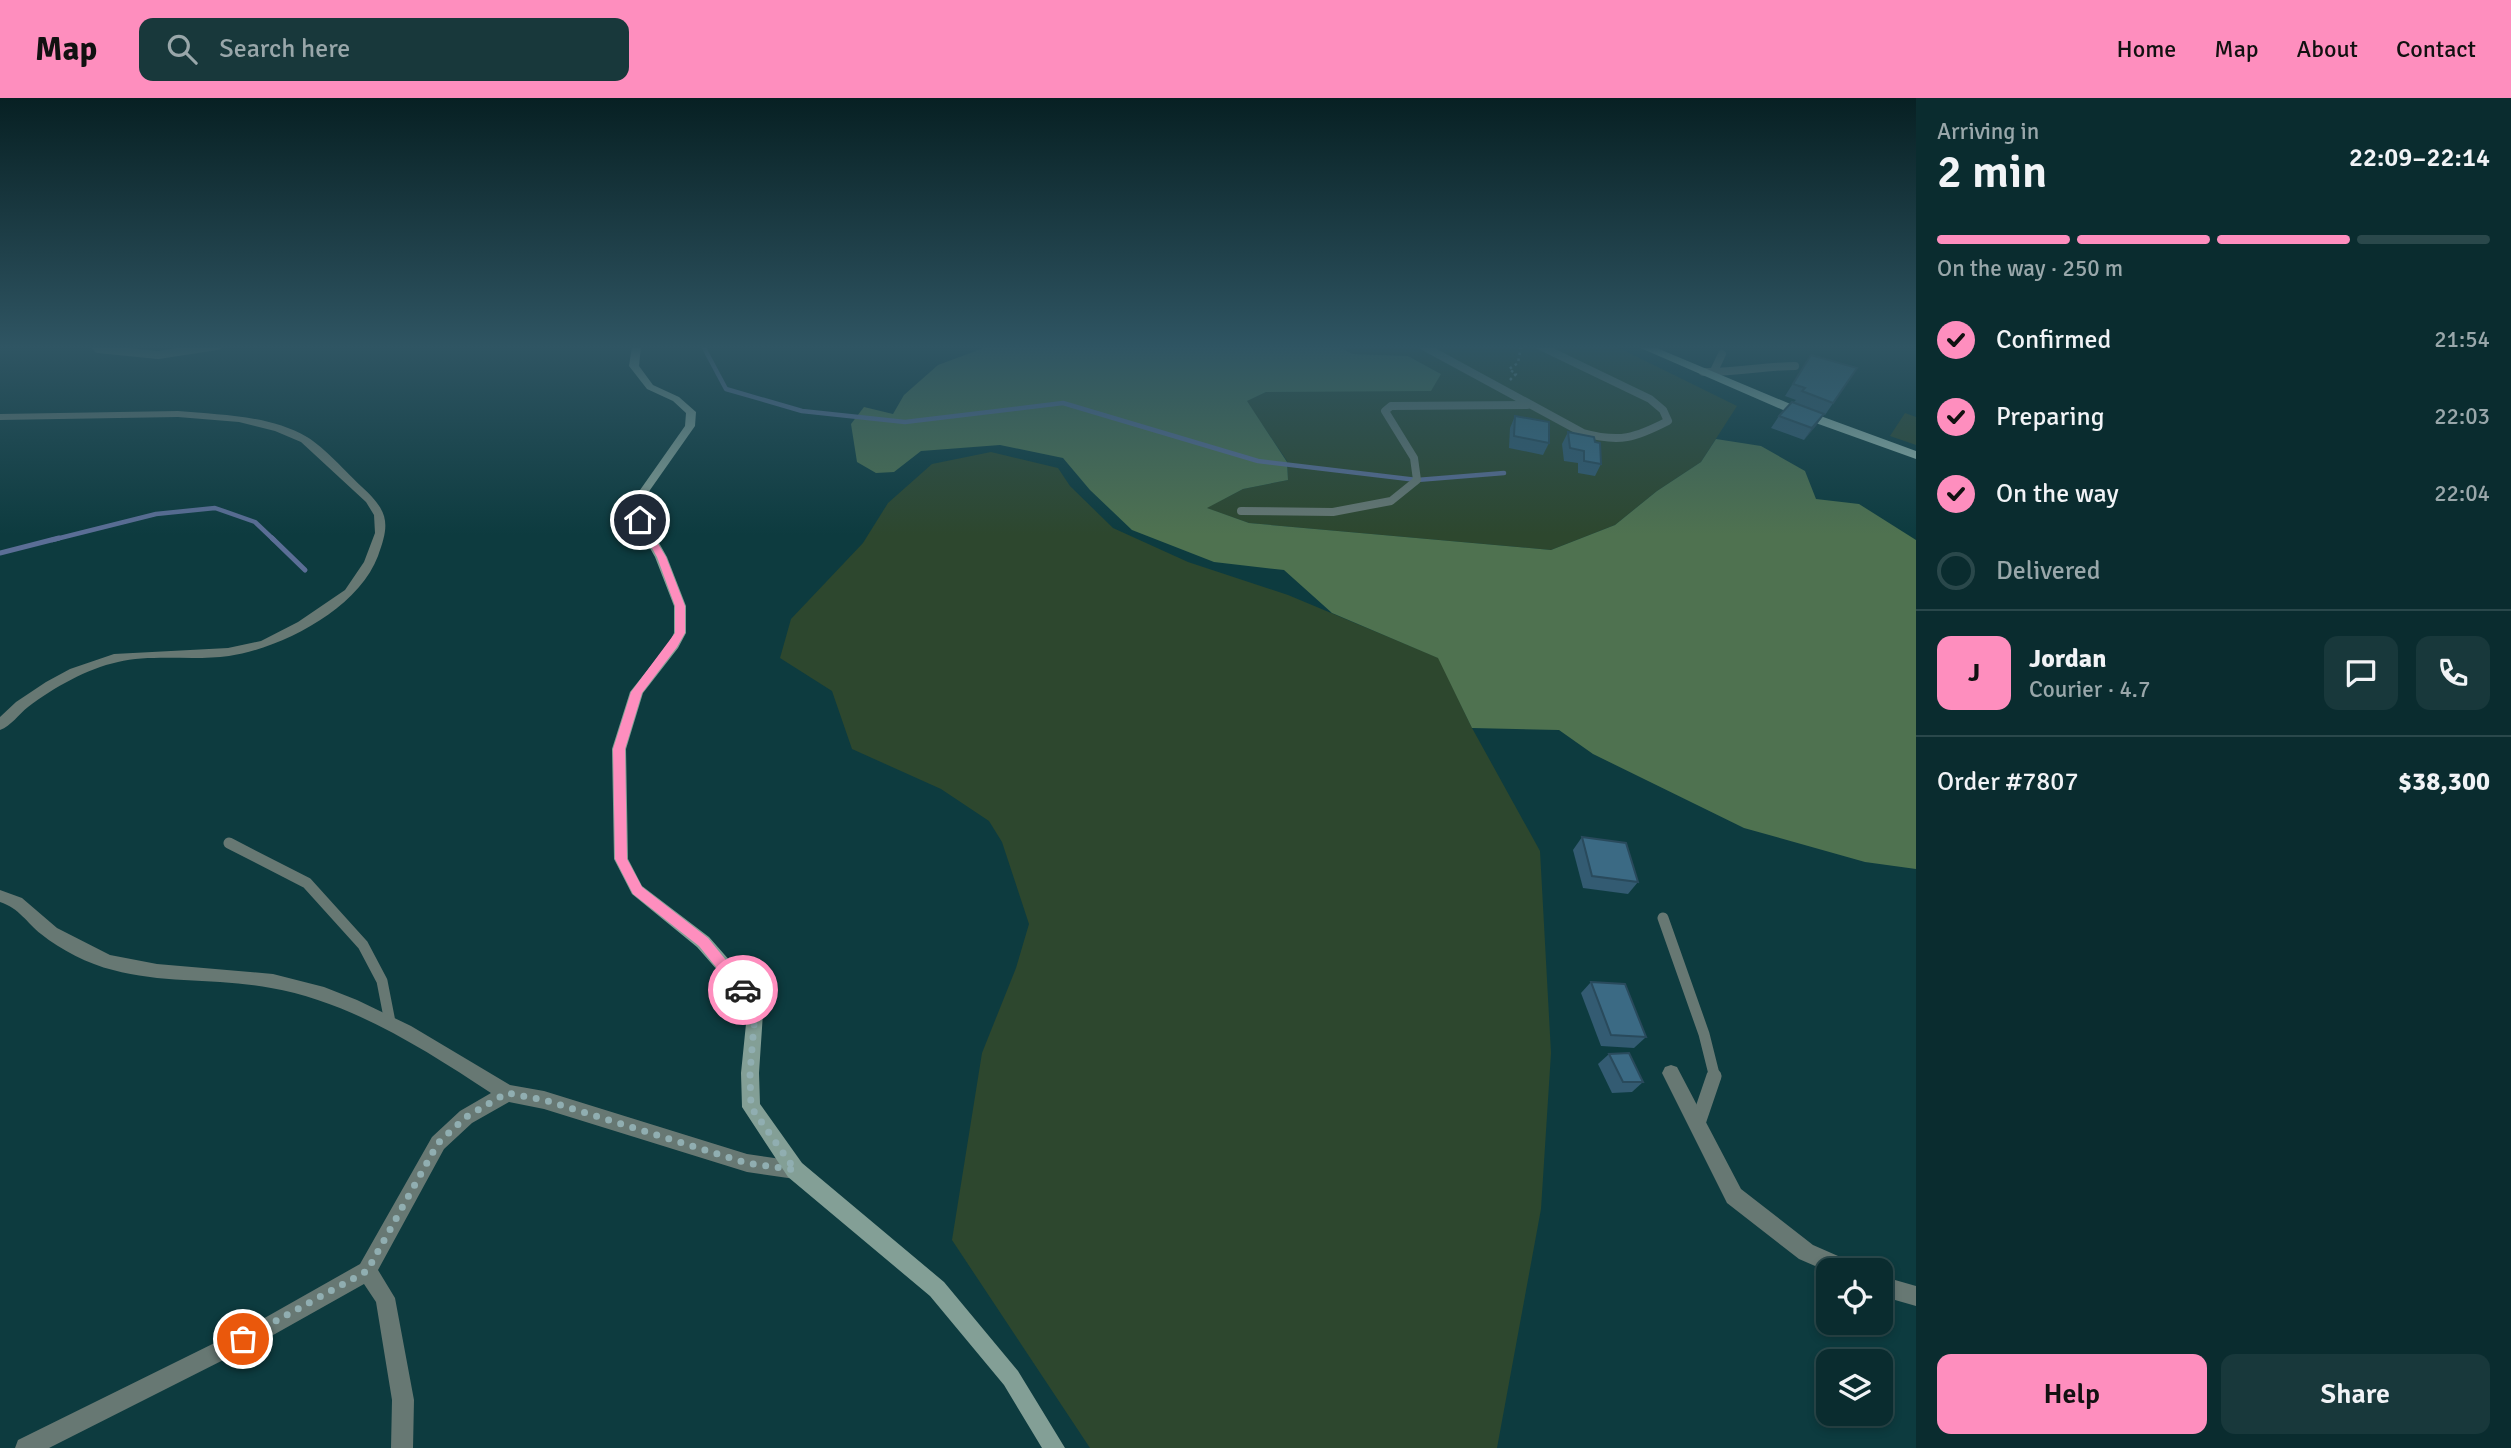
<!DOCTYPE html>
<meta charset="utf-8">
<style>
:root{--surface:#0a2c2f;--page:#18383b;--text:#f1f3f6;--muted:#99a7aa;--line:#2a484b;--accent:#fe8ebe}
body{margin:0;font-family:Signika,sans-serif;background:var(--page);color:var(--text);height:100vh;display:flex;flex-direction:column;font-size:26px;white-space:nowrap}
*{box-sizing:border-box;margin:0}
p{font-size:23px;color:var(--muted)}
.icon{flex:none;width:38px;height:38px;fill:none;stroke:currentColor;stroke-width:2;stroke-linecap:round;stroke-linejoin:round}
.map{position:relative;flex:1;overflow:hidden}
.drawer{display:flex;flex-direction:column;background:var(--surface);width:595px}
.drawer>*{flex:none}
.tools{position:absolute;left:1816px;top:1160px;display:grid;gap:14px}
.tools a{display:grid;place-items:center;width:77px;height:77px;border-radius:14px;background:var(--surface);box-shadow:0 4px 10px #0003,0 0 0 2px var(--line);font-size:35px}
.pin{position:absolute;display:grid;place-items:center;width:60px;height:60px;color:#fff;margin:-30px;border:4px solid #fff;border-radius:50%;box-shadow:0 2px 7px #0007}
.courier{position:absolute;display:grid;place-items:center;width:70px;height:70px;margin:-35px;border:5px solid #fe8ebe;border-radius:50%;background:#fff;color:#222;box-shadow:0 2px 9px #0007}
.overview em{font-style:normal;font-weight:600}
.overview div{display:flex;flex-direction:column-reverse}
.overview{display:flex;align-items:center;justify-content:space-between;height:119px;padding:0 21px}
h1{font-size:46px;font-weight:600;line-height:52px}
.bar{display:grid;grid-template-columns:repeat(4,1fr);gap:10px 7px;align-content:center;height:84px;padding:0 21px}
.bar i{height:9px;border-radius:5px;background:var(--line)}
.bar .on{background:var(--accent)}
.bar p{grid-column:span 4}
.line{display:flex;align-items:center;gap:18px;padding:0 21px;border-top:2px solid var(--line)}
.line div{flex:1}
.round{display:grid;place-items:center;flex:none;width:74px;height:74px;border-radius:14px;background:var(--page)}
ol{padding:0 21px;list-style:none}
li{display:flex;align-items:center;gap:21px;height:77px}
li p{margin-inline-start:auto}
li .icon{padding:7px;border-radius:50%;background:var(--accent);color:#111;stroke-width:4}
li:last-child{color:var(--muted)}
li i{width:38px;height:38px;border:4px solid var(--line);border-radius:50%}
.primary-button{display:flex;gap:14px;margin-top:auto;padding:14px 21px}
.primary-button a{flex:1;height:80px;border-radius:14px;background:var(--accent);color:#111;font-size:28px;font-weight:600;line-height:80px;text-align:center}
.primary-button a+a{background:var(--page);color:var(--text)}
header{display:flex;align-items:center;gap:42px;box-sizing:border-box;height:98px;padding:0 35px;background:var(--accent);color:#111}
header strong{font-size:33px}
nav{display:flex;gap:38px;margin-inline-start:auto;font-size:24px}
.search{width:490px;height:63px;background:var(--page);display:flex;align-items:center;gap:18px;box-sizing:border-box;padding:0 24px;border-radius:14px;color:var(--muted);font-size:26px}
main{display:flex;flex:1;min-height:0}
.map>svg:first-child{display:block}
.green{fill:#2d472e}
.forest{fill:#4f7250}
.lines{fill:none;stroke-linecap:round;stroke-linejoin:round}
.stream-far1{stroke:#5b6e96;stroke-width:4.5}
.stream{stroke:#5b6e96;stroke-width:5}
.path{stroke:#749699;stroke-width:2.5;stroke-dasharray:2.5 3.5;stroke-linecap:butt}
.lane-far2{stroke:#677873;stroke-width:8}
.lane-far1{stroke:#677873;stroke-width:11}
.lane{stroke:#677873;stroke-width:15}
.street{fill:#677873;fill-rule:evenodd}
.secondary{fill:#839f96;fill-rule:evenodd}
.primary{fill:#99bcb2;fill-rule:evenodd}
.wall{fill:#335b72}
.shaded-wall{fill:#294a5c}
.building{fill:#3b6a84;stroke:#294a5c;stroke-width:2}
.route{fill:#fe8ebe}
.done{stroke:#90aeb1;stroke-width:7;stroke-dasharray:0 12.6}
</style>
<header>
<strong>Map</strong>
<div class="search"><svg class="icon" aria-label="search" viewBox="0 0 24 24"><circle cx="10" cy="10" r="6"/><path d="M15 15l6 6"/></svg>Search here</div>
<nav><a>Home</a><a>Map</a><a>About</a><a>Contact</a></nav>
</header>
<main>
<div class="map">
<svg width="1916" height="1350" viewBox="0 0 1916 1350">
<rect width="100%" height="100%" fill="#0d3b3f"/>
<!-- green -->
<g class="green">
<polygon points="1338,248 1615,248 1737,308 1701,364 1657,393 1615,427 1551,452 1249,425 1206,410 1243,391 1288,382 1287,363 1246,303 1266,294 1337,292 1441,276 1408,258 1353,256"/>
<polygon points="1905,315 1916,319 1916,347 1890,338"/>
<polygon points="991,354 1058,370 1070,388 1113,430 1188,464 1288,497 1439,560 1472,630 1540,753 1551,955 1541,1111 1497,1350 1090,1350 952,1142 982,955 1016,870 1029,826 1002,744 989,723 941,691 852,651 832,593 780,560 791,521 863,445 888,405 932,366"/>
</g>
<!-- forest -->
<polygon class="forest" points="989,248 1337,248 1353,256 1408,258 1441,276 1431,293 1266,294 1247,303 1287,364 1288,382 1243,391 1207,410 1249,425 1551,452 1615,427 1657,393 1701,364 1716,341 1761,348 1805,373 1816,401 1859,406 1916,442 1916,771 1865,764 1744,730 1593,656 1559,632 1472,630 1438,560 1332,515 1284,472 1214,464 1132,432 1090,392 1063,360 1000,347 921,353 894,374 876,375 857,364 851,326 864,309 893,316 904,297 938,267"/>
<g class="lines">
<!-- stream-far1 -->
<g class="stream-far1">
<polyline points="703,248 726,291 802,313 905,324 1063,305 1258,363 1417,382 1504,375"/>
<polyline points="52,442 156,416 215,410 255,424 274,442"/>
</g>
<!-- stream -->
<g class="stream">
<polyline points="272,440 305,472"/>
<polyline points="0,455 59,440"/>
</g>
<!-- path -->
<polyline class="path" points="1510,282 1516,276 1509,271 1518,265 1521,248"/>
<!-- lane-far2 -->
<g class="lane-far2">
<path d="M1423 248 1583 335C1620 345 1635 340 1668 323L1663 312 1650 301 1540 248"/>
<polyline points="98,251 158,257 217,248"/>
<polyline points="1714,273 1722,256"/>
<path d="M1703 274C1734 275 1764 268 1795 268"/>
<polyline points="1241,413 1333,414 1391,403 1417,382 1414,360 1385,313 1391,308 1527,307"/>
</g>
<!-- lane-far1 -->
<g class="lane-far1">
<polyline points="229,745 307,785 363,847 382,883 390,924"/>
<polyline points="1663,820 1704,936 1715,980"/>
</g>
<!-- lane -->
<polyline class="lane" points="1698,1025 1714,978"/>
<!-- street -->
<g class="street">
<polygon points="87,248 106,248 98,254"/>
<path d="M178 313C221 317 269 317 307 339 324 349 347 375 362 389 389 414 390 425 378 458 358 511 282 550 229 558 195 563 151 556 118 564 86 571 55 589 28 609 19 616 11 628 0 632V619L16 604 46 584 70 571 114 556 228 550 261 543 298 524 345 492 364 464 375 435 374 417 366 404 301 344 275 333 239 324 178 319 0 322V316Z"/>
<path d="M0 792 22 800 57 830 110 857 157 866 273 876 324 889 357 902 411 928 510 987 544 993 747 1056 795 1063 802 1065 804 1072 802 1079 795 1081 747 1074 544 1011 509 1004 472 1025 444 1051 378 1172 395 1200 414 1302 413 1350H391L392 1302 376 1204 364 1186 275 1236 49 1350H15L18 1342 261 1222 360 1166 432 1039 460 1013 491 995C424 951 351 904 271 890 219 880 164 886 113 872 88 866 61 852 41 836 27 825 19 810 0 804Z"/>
<polygon points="1671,967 1677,969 1741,1091 1813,1147 1854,1165 1857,1172 1829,1174 1799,1161 1727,1105 1662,975 1665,969"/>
<polygon points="1881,1178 1916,1188 1916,1208 1881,1198"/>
</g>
<!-- secondary -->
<polygon class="secondary" points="632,248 641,248 639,268 653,287 679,299 696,314 695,328 643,402 646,422 667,459 686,508 686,535 678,550 643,595 626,651 628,761 642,788 709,839 745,880 763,915 759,975 760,1006 802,1065 944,1184 1018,1273 1065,1350 1042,1350 1004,1287 930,1198 788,1079 742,1009 741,975 747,916 733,890 697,849 632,796 614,761 612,651 630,594 669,545 674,535 674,508 655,459 634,422 633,402 685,328 686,315 673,303 647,291 629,268"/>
<!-- primary -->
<polygon class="primary" points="1636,248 1652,248 1807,313 1916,353 1916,361 1799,319"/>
</g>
<!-- wall -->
<g class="wall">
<polygon points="1811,257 1857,270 1825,317 1824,316 1804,342 1771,330 1779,318 1796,302 1785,298"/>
<polygon points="1515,318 1549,345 1543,357 1509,350 1510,330"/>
<polygon points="1568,334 1595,344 1601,366 1595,378 1578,375 1578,365 1564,363 1562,346"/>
<polygon points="1582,739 1638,784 1628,796 1583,790 1573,752"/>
<polygon points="1591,884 1646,939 1634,950 1601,948 1581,895"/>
<polygon points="1609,956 1643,984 1632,994 1612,995 1598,966"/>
</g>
<!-- shaded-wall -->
<polygon class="shaded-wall" points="1824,316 1816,328 1804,342 1812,330"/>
<!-- building -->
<g class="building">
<polygon points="1811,257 1857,270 1833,305 1802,293 1805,290 1793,286"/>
<polygon points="1792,304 1824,316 1812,330 1779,318"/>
<polygon points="1515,318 1549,324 1549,345 1514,338"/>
<polygon points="1568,334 1594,339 1595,344 1600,345 1601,366 1584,363 1584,353 1570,350"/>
<polygon points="1582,739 1626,745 1638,784 1592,778"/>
<polygon points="1591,884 1625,886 1646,939 1611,937"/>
<polygon points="1629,955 1643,984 1623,984 1609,956"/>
</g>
<!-- sky -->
<linearGradient id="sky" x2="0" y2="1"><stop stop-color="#072023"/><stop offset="0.57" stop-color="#2f5563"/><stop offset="1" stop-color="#2f5563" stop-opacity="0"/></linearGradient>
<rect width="1916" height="437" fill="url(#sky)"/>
<!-- route -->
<polygon class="route" points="636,421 643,421 666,459 685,508 685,535 677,549 642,595 625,651 627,761 642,789 708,840 747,888 747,896 743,898 738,896 699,848 633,796 615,761 613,651 631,594 675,535 675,508 657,459"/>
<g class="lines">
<!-- done -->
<polyline class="done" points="243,1241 367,1173 438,1045 466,1019 507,995 544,1002 747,1065 795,1072 751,1009 750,975 755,915 743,892"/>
</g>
</svg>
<div class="tools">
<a><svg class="icon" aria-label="locate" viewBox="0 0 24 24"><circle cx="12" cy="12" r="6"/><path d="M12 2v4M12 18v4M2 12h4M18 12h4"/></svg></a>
<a><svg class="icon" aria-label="layers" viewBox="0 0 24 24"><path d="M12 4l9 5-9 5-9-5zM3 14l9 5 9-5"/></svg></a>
</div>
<div class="pin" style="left:243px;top:1241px;background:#ea580c"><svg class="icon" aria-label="bag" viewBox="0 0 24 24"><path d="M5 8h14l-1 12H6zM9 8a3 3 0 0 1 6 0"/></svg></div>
<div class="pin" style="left:640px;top:422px;background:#1f2937"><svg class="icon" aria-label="home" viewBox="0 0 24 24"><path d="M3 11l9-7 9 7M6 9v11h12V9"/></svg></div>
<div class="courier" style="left:743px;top:892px"><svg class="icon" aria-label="car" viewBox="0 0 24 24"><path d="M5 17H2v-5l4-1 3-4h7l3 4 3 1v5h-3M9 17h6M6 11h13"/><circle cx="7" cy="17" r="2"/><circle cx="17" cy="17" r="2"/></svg></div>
</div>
<section class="drawer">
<div class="overview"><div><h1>2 min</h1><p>Arriving in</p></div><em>22:09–22:14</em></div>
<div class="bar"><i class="on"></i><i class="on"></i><i class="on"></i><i></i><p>On the way · 250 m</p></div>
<ol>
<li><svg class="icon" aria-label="check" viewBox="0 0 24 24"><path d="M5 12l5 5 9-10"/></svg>Confirmed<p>21:54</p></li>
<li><svg class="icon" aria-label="check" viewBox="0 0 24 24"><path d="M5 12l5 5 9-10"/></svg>Preparing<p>22:03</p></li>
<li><svg class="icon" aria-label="check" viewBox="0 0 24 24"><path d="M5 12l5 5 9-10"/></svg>On the way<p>22:04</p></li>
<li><i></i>Delivered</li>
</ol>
<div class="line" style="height:126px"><b class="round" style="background:var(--accent);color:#111">J</b><div><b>Jordan</b><p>Courier · 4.7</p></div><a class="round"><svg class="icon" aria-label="chat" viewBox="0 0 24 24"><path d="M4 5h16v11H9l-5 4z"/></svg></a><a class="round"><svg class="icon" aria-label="phone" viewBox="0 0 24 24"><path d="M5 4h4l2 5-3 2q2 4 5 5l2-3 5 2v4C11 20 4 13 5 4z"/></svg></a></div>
<div class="line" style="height:91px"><div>Order #7807</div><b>$38,300</b></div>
<div class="primary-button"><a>Help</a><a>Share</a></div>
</section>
</main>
